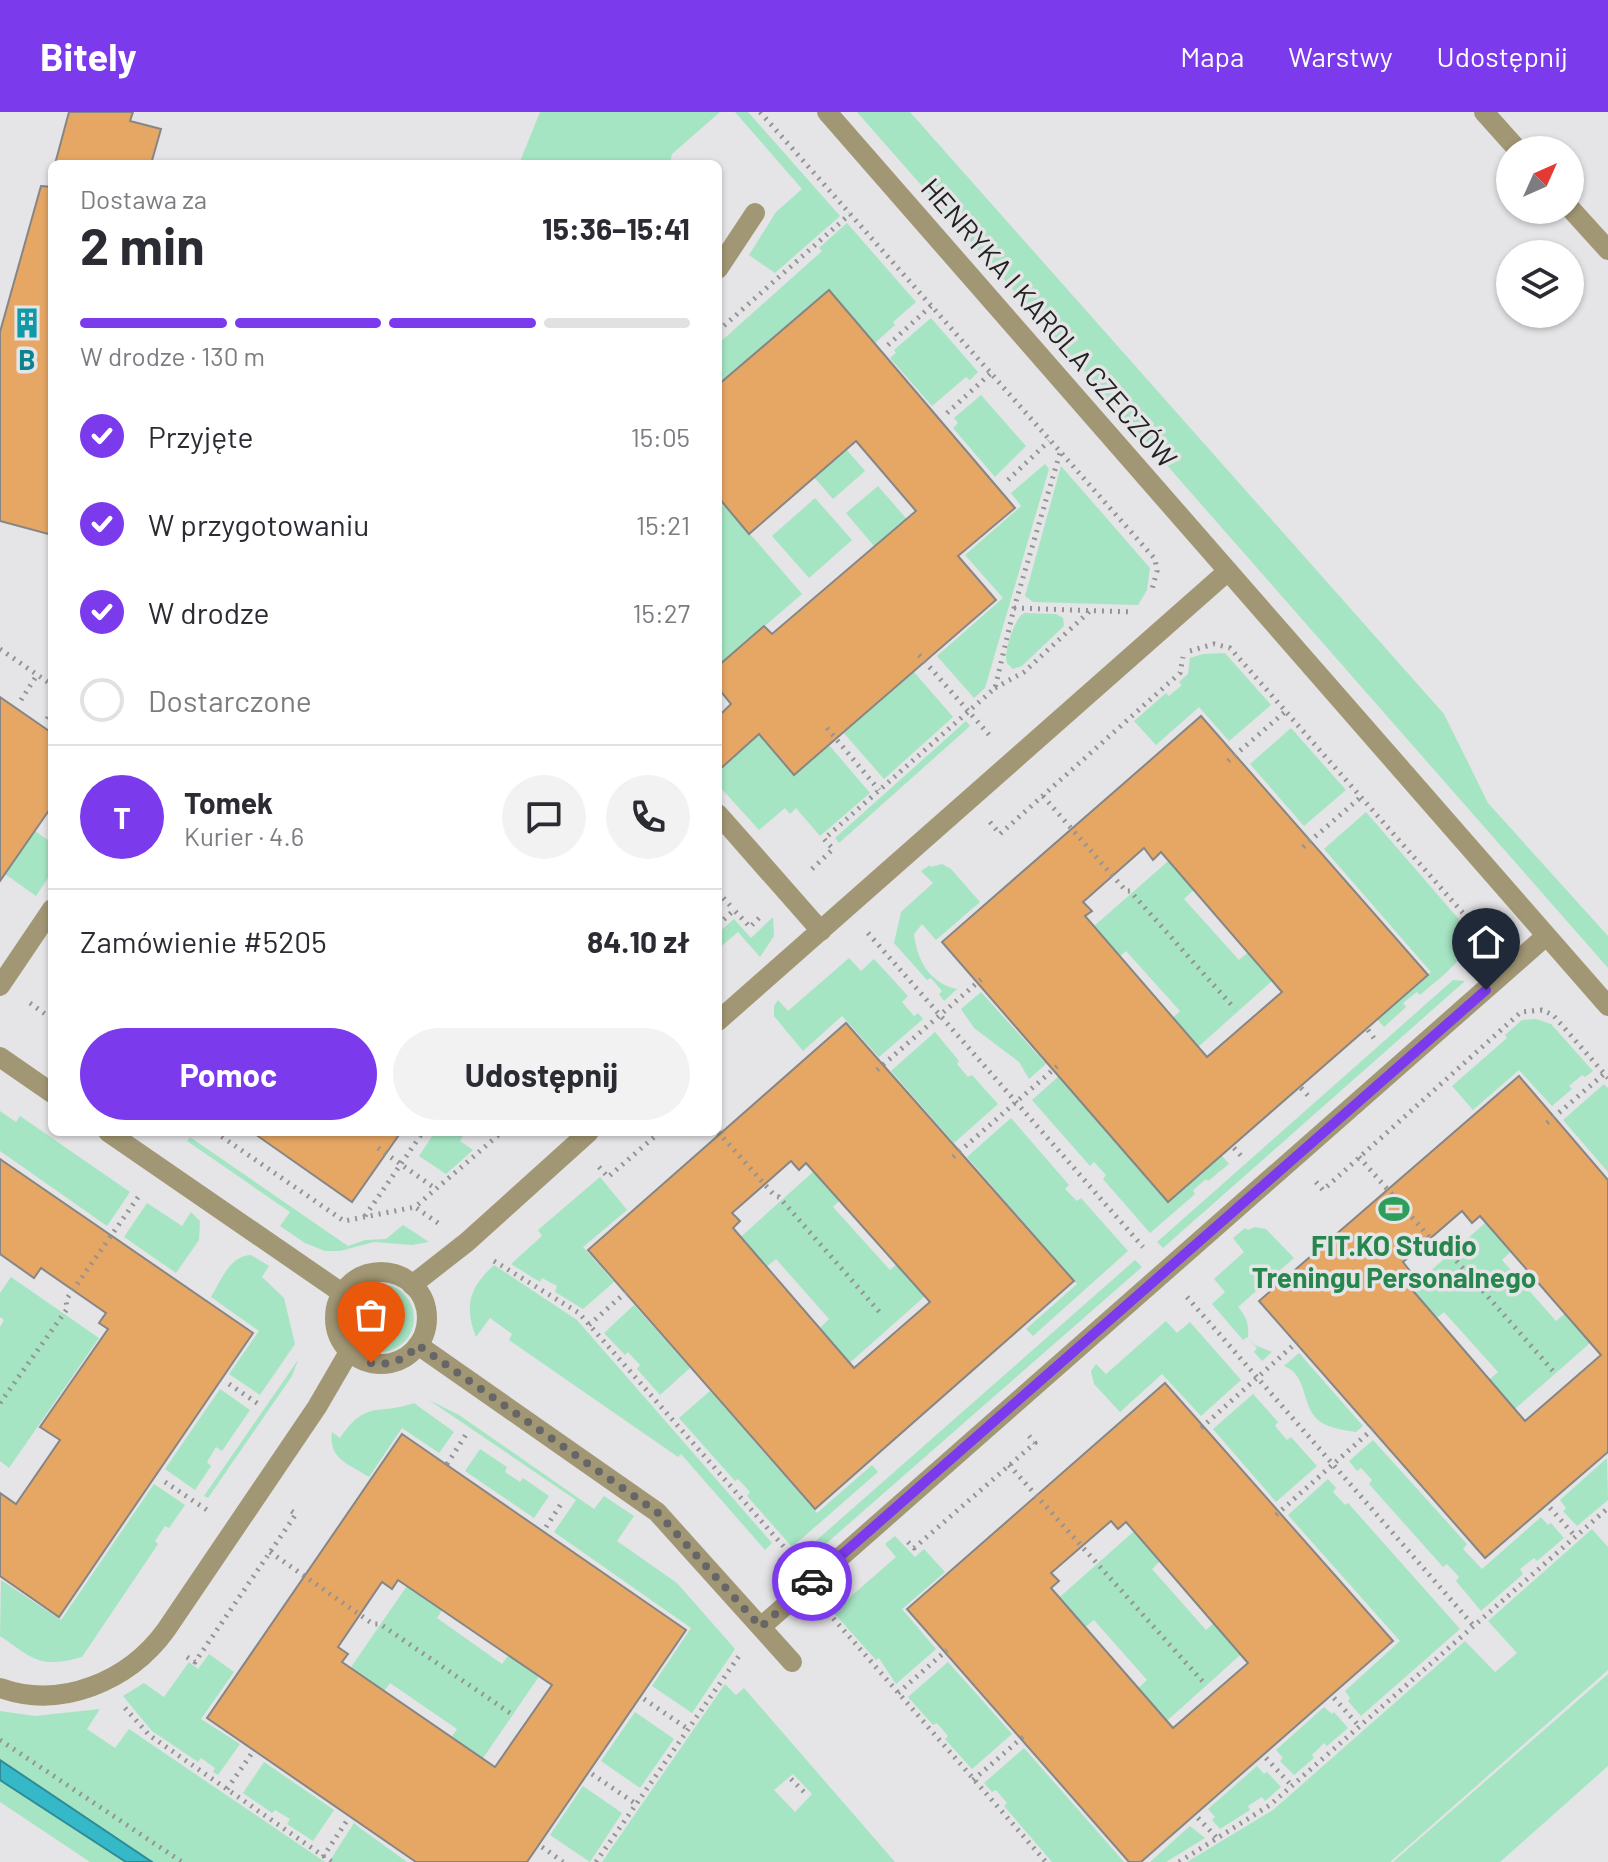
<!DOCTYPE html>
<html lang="pl">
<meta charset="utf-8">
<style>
:root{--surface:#fff;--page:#f2f2f3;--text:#2b2b33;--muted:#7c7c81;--line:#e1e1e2;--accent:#7c3aed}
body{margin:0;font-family:Barlow,sans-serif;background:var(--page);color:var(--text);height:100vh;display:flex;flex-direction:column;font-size:30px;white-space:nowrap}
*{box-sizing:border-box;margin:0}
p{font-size:26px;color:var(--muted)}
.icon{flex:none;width:44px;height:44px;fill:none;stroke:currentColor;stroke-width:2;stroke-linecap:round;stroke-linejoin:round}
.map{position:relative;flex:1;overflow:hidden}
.sheet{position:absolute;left:48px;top:48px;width:674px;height:976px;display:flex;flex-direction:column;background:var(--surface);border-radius:12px;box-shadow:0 2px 6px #0004}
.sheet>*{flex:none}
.needle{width:52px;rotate:45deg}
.tools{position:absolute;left:1496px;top:24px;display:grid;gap:16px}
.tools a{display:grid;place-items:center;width:88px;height:88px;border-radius:50%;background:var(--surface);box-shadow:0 2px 6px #0004;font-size:40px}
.pin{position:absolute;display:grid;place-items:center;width:68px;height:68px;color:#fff;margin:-82px -34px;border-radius:50% 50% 50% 0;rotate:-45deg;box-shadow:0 0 8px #0007}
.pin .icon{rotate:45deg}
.courier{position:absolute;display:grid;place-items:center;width:80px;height:80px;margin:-40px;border:6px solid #7c3aed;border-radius:50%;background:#fff;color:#222;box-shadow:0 2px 10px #0007}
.headline em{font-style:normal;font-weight:700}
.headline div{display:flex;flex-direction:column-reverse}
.headline{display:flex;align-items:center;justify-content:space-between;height:136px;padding:0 32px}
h1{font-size:52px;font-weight:700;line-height:60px}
.bar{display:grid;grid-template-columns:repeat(4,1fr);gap:12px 8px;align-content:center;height:96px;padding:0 32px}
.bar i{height:10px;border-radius:6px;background:var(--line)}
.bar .on{background:var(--accent)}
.bar p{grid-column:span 4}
.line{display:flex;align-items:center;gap:20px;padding:0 32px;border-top:2px solid var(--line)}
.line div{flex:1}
.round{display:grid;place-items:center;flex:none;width:84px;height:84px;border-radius:42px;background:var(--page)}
ol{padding:0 32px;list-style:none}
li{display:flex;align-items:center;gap:24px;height:88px}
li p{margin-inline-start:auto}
li .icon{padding:8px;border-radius:50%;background:var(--accent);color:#fff;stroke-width:4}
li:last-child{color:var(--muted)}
li i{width:44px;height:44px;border:4px solid var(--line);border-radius:50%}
.action{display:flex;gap:16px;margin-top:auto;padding:16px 32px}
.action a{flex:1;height:92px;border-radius:48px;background:var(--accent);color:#fff;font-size:32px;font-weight:700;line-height:92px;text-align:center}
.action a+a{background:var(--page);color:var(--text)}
header{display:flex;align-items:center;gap:48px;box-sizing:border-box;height:112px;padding:0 40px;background:var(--accent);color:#fff}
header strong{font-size:38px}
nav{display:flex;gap:44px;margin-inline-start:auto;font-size:28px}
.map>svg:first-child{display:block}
.green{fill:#a6e5c4;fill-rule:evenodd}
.water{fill:#35b9c9;stroke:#2f8c97;stroke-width:2}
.building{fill:#e6a765;stroke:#878685;stroke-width:2;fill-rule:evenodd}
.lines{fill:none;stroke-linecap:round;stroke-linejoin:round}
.path{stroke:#959495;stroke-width:5;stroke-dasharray:2 6;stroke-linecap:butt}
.minor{stroke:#a29774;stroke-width:20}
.done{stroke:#666667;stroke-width:8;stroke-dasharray:0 14.4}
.route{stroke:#7c3aed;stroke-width:10}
.labels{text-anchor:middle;stroke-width:7;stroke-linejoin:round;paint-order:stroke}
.street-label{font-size:28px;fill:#222;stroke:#e5e4e6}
.culture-label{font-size:28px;font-weight:bold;fill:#0d838f;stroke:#e5e4e6}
.leisure-label{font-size:28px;font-weight:bold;fill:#27864d;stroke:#e5e4e6}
</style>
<header>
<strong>Bitely</strong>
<nav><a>Mapa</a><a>Warstwy</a><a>Udostępnij</a></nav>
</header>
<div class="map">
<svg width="1608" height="1750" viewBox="0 0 1608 1750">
<rect width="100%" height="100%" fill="#e5e4e6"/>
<!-- green -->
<g class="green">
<polygon points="540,0 720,0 672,42 670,52 519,52"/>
<polygon points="735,0 748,0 840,104 775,161 749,143 776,100 802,77"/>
<polygon points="857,0 910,0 1444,602 1488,691 1608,824 1608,856"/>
<polygon points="847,111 916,190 893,210 895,213 875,231 829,179 718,273 718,232 822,139 819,136"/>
<polygon points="931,206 978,260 970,268 966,265 932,294 890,246 896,241 894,238"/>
<polygon points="981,283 1026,334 995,365 953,316 958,311 954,306"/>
<polygon points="832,321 865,359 833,387 800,349"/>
<polygon points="1045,352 1049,357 985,576 974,586 937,544 1003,486 965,443 1021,394 1011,381"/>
<polygon points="1061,354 1150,456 1147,478 1138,493 1033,490 1025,484"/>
<polygon points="878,374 911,412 879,440 846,401"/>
<polygon points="718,385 802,482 718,554"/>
<polygon points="815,386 852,428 809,466 772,424"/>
<path d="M1024 501 1056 502 1063 506 1064 514 1022 554 1013 557C1008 552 1006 552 1006 545 1007 533 1014 507 1024 501Z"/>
<polygon points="1225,541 1271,593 1229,629 1199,595 1156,633 1134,609 1166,581 1169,584 1182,573 1179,570 1188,562 1190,546 1203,542"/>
<polygon points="914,560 953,605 884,667 843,620"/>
<polygon points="966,609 970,614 839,731 835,726"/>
<polygon points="1291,616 1346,678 1304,714 1250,652"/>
<polygon points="759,622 794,663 829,633 870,681 820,724 796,696 790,702 785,696 759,718 720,675 718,661"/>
<path d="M1366 700 1469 819C1470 847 1439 866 1420 883L1417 880 1403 891 1406 895 1384 915 1377 907 1431 860 1324 737Z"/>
<polygon points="35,719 52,731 52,760 36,784 5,762"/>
<polygon points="1174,744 1200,772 1184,787 1239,848 1254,835 1280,862 1189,943 1164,914 1180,899 1126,839 1111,852 1085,822"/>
<path d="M942 752 951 757 980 790 936 828 922 812 914 822C917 848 929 871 957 877L944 889 939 882 942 879 931 866 927 868 894 831 901 800 933 771 921 759 930 753 931 755Z"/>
<polygon points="773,805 774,824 760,845 738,820 718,837 718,821 734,807 751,826"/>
<polygon points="849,846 861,859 874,847 908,884 902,890 914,904 918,901 923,907 879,945 842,904 803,939 774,904 774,894 778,888 788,899"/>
<polygon points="1453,868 1465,869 1163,1136 1157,1130"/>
<polygon points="981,880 1046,952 1029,967 1019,950 974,916 961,897"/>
<polygon points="1536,907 1551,912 1593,959 1585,965 1582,963 1569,974 1572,977 1552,994 1519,958 1473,998 1452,974 1507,926 1505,923 1522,908"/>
<polygon points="935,920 959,949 957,952 968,965 972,963 998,992 954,1031 891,959"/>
<polygon points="1059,964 1168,1090 1222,1044 1229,1052 1208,1069 1206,1067 1193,1078 1195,1082 1150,1121 1103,1067 1106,1063 1094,1050 1090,1054 1032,988"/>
<polygon points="1604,972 1608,976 1608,1060 1563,1008"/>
<polygon points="0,999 16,1010 20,1004 130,1080 107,1114 0,1039"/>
<polygon points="1011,1006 1069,1073 1065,1077 1077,1089 1081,1086 1128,1139 1033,1224 1026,1217 1077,1172 967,1045"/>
<polygon points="435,1020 465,1020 460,1029 473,1038 446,1062 419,1044"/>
<polygon points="190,1025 348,1134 365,1128 386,1127 403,1113 429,1130 412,1133 374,1130 340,1139 325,1139 305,1131 280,1114 290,1100 187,1029"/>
<polygon points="823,1051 849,1080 833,1095 890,1158 905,1145 933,1177 845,1255 815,1221 829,1207 776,1147 760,1160 734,1131"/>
<polygon points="600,1065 627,1098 583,1135 614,1170 583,1197 555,1180 557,1174 542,1166 540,1170 511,1152 542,1124 538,1118"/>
<polygon points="147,1091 182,1114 191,1100 200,1109 199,1128 176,1161 124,1125"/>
<polygon points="1492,1105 1518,1133 1502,1148 1556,1209 1573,1195 1598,1224 1508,1303 1482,1274 1498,1260 1444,1200 1428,1213 1403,1183"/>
<path d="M1255 1115 1266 1117 1294 1146 1238 1195C1247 1205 1249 1213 1248 1226L1255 1233 1272 1240 1262 1249 1254 1240 1257 1236 1247 1225 1243 1228 1212 1192 1225 1180 1214 1167 1244 1140 1233 1126 1245 1116 1248 1118Z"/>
<path d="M251 1143 269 1154 262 1165 284 1186 295 1232 260 1283 229 1262 259 1219 211 1185C221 1169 229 1144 251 1143Z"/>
<polygon points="1135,1148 1142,1155 796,1458 793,1449"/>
<path d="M494 1153 577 1208 772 1431 765 1438 681 1342 678 1345 509 1228 512 1222 490 1206 476 1225C464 1194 469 1176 494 1153Z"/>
<polygon points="11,1165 99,1226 9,1356 0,1349 0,1215 4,1208 0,1205 0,1181"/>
<circle cx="380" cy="1206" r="34"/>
<polygon points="634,1193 690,1256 660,1283 637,1257 640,1253 628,1240 625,1243 604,1221"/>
<polygon points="1166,1209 1177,1221 1190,1210 1241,1268 1201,1304 1162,1262 1120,1300 1094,1272 1091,1259 1096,1252 1106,1262"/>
<path d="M1299 1241 1363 1314 1356 1320C1344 1318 1327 1316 1318 1308 1301 1293 1308 1263 1284 1254Z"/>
<polygon points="298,1248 292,1264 208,1386 204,1384"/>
<polygon points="220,1277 250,1298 222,1339 216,1335 207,1350 211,1354 195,1378 165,1357"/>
<polygon points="710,1279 817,1401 872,1353 878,1360 792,1435 747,1384 750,1380 738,1367 735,1369 679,1306"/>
<polygon points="1253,1282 1278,1310 1275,1314 1287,1328 1291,1325 1317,1354 1276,1390 1213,1317"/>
<polygon points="429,1288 459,1303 594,1397 604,1384 634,1404 617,1429 677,1471 735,1537 692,1601 652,1574 691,1516 554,1420 576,1388"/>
<path d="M414 1291 454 1320 439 1341 402 1316 369 1365C349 1352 328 1347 332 1320L340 1326C367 1287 376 1304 414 1291Z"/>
<polygon points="1373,1328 1467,1432 1463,1437 1482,1457 1541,1405 1548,1413 1551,1411 1564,1426 1537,1449 1534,1446 1520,1457 1523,1462 1481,1499 1456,1469 1459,1465 1447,1452 1443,1455 1369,1372 1372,1368 1361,1356 1357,1359 1349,1349"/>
<polygon points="480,1337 507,1355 505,1360 520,1370 523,1366 549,1384 534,1406 465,1359"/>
<polygon points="1607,1346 1608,1388 1577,1414 1563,1399 1566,1396 1560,1388"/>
<polygon points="1328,1367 1336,1376 1333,1380 1345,1393 1348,1391 1460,1517 1361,1604 1348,1589 1350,1586 1345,1579 1400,1529 1288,1403"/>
<path d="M154 1372 185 1393 169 1416 165 1414 155 1429 158 1432 82 1545C39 1557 34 1547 0 1524L1 1468 61 1508Z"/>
<polygon points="1141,1413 1167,1442 1152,1457 1206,1518 1221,1505 1248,1536 1160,1615 1131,1583 1147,1568 1094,1508 1078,1521 1052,1492"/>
<polygon points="1592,1417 1608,1435 1608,1558 1390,1750 1187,1750 1273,1698 1465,1529 1495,1560 1517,1541 1488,1509"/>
<polygon points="895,1424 915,1445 924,1437 945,1460 902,1497 936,1537 896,1572 879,1546 876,1548 833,1500 896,1445 885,1432"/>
<polygon points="413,1465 448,1489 437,1506 502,1552 514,1536 544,1557 477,1655 446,1633 457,1617 390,1571 379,1586 345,1564"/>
<polygon points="209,1542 234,1560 201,1607 240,1632 218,1663 213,1660 215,1656 201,1646 198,1650 152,1619 123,1584 144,1571 164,1585 189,1550 198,1557"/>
<polygon points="948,1550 1012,1622 972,1657 945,1627 948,1624 937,1611 933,1613 908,1585"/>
<polygon points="1608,1562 1608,1654 1500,1750 1393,1750"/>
<path d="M725 1572 736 1583 744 1576 895 1750H602ZM793 1662 812 1682 795 1700 774 1678Z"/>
<polygon points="1324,1595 1332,1602 1334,1600 1348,1616 1327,1634 1324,1631 1312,1643 1314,1646 1294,1663 1280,1649 1283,1646 1276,1638"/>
<polygon points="100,1597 87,1617 115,1636 129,1617 325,1750 90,1750 0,1690 0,1599 35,1604"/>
<polygon points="635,1600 674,1627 640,1676 601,1649"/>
<polygon points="1024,1636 1124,1750 1125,1750 1052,1750 1004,1694 1007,1691 996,1678 992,1680 984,1671"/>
<polygon points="264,1650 334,1698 313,1729 287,1712 290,1707 275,1698 272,1701 243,1681"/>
<polygon points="1257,1654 1264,1662 1267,1660 1281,1675 1265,1689 1262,1685 1248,1694 1250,1698 1220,1717 1212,1708 1215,1705 1208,1697"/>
<polygon points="583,1674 622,1701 590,1750 550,1723"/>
<polygon points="354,1711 360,1716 407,1750 329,1750"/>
<polygon points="1190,1714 1205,1726 1166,1750 1150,1750"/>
</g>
<!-- water -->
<polygon class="water" points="0,1648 152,1750 126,1750 0,1668"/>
<!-- building -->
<g class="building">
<polygon points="69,0 133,0 130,9 161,17 151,52 55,52"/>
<polygon points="41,74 52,75 52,423 0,409 0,220"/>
<polygon points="829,178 1015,396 958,444 996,488 794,663 759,622 718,659 718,605 731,592 718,576 718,554 764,514 772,522 916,399 856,329 749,422 718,385 718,273"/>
<polygon points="0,585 52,621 52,694 0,769"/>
<path d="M1201 604 1428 863 1168 1090 942 830ZM1144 736 1153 748 1161 740 1282 880 1207 945 1085 804 1092 799 1083 790Z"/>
<path d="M846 911 1074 1169 815 1397 588 1138ZM791 1049 799 1058 806 1051 930 1190 854 1256 733 1116 740 1109 732 1101Z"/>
<path d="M1519 964 1608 1068V1340L1485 1446 1259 1189ZM1462 1099 1472 1111 1480 1104 1601 1243 1525 1309 1402 1166 1410 1159 1403 1150Z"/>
<polygon points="252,1020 401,1020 352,1090"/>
<polygon points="0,1047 253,1221 59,1505 0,1464 0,1381 16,1392 60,1328 40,1315 108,1217 99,1211 106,1201 41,1156 34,1166 0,1142"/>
<path d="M1165 1271 1393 1529 1141 1750H1129L907 1497ZM1111 1409 1118 1417 1126 1410 1248 1551 1173 1616 1051 1476 1059 1469 1051 1461Z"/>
<path d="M402 1322 686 1518 527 1750H416L207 1606ZM398 1468 552 1573 495 1655 342 1550 348 1542 338 1535 382 1470 392 1477Z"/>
</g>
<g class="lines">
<!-- path -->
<g class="path">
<polyline points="760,0 1155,447 1157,459 1151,481"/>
<polyline points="718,219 850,102"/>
<polyline points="888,233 931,194"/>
<polyline points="947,301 990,262"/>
<polyline points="1008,368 1049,329"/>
<polyline points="1014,496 1132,500"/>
<polyline points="0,537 52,573"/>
<polyline points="1190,539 1214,532 1230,536 1477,817 1479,825 1475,839"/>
<polyline points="919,543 992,626"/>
<polyline points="995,576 1024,560 1091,498"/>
<polyline points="21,588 37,563"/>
<polyline points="47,607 52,599"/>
<polyline points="827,616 879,678"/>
<polyline points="1228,649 1286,599"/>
<polyline points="1043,684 1126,779 1130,779 1235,897"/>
<polyline points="990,710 1000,722 1180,561 1183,545"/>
<polyline points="1303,735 1361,685"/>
<polyline points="812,757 833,737 824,727 995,576 1014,496 1060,341"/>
<polyline points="718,780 734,798"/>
<polyline points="718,813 734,798 750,815 763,802"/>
<polyline points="868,821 1143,1135"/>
<polyline points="30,891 52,907"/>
<polyline points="1368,918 1376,929"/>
<polyline points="877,958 985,864"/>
<polyline points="718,967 718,969"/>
<polyline points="1301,976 1310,986"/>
<polyline points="1547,1011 1604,962"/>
<polyline points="215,1020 344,1109 415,1095"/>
<polyline points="718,1020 775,1084 779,1085 883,1204"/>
<polyline points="378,1036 436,1077"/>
<polyline points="1234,1036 1243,1046"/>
<polyline points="953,1045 1061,951"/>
<polyline points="1359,1045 1440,1137 1447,1138 1554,1260"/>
<polyline points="599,1055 608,1065 660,1020"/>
<polyline points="1316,1070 1323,1078 1521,900 1542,898 1553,903 1608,966"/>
<polyline points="365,1104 423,1020"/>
<polyline points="438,1111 415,1095 502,1020"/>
<polyline points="494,1149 579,1201 791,1443"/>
<polyline points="1187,1185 1473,1513"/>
<polyline points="589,1213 626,1180"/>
<polyline points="229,1272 260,1293"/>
<polyline points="0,1291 67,1197 66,1188 141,1081"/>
<polyline points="1201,1316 1297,1230"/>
<polyline points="447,1352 467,1321"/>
<polyline points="1009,1353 1204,1571"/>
<polyline points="165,1370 207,1398"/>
<polyline points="1550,1396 1575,1424"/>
<polyline points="1276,1403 1375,1315"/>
<polyline points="546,1415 563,1389"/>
<polyline points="908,1430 914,1436 1035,1331 1029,1324"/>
<polyline points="270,1440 373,1512 380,1512 513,1603"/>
<polyline points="826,1503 833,1506 1046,1750"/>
<polyline points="187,1545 195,1550 296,1402 288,1397"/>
<polyline points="898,1581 947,1538"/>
<polyline points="1334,1586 1359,1614"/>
<polyline points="644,1587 688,1617"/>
<polyline points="125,1596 149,1623 332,1750"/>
<polyline points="0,1628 182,1750"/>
<polyline points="1266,1646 1292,1674"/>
<polyline points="592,1662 636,1692"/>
<polyline points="791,1667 808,1684"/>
<polyline points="973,1668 1024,1624"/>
<polyline points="227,1677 252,1641"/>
<polyline points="1198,1706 1217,1726"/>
<polyline points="542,1735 563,1750"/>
<polyline points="323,1745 348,1707"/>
<polyline points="596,1750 741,1541"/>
<polyline points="1179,1750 1270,1693 1608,1396"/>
</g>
<!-- minor -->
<g class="minor">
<polyline points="827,0 1228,459"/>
<polyline points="1484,0 1518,38"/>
<polyline points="1570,96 1608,138"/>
<polyline points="718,157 755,101"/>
<polyline points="718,702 821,819"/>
<polyline points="0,874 52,797"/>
<polyline points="718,909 1228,459 1608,894"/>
<polyline points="0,945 52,981"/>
<polyline points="108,1020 342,1181"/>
<circle cx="381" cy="1206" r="46"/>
<polyline points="412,1173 467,1130 589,1020"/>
<polyline points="418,1233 657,1400 792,1550"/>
<polyline points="761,1515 1546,824"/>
<path d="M0 1576C61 1598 129 1569 166 1518L317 1295 349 1240"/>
</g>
</g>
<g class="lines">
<!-- done -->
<path class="done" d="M371 1251C391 1254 405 1248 418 1233L657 1400 761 1515 812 1469"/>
<!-- route -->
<polyline class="route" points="812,1469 1486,878"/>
</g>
<!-- icons -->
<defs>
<g id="building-bare" transform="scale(2.4)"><path d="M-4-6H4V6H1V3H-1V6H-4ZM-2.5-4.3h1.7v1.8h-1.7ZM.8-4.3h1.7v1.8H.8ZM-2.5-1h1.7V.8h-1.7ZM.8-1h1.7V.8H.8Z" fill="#0f9aa8" stroke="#e5e4e6" stroke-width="2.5" paint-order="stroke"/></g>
<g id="stadium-bare" transform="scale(2.4)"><path d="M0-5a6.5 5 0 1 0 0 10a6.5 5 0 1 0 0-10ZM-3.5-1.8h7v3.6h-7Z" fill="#2e9e5b" stroke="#e5e4e6" stroke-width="2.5" paint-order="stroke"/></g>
</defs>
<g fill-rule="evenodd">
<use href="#building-bare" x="27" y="211"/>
<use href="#stadium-bare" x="1394" y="1097"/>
</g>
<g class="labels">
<!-- street labels -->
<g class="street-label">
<text transform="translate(1049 211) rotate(49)" y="10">HENRYKA I KAROLA CZECZÓW</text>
</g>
<!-- culture labels -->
<g class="culture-label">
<text x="27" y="258">B</text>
</g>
<!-- leisure labels -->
<g class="leisure-label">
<text x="1394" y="1144">FIT.KO Studio<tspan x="1394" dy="32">Treningu Personalnego</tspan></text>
</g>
</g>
</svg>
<div class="tools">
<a><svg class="needle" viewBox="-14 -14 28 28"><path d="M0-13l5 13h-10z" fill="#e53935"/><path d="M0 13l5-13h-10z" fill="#7c7c81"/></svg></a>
<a><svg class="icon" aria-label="layers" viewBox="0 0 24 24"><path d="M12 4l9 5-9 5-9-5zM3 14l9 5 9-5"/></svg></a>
</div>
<div class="pin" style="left:371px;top:1251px;background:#ea580c"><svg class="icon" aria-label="bag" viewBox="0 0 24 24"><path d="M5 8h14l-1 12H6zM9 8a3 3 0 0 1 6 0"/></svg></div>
<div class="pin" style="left:1486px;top:878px;background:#1f2937"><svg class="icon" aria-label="home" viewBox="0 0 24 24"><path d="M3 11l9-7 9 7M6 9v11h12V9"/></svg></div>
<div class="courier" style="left:812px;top:1469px"><svg class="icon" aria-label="car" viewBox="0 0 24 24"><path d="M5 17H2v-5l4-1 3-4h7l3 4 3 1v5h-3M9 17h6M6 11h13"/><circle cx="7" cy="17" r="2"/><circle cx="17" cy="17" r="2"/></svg></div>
<section class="sheet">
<div class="headline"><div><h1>2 min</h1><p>Dostawa za</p></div><em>15:36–15:41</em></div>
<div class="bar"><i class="on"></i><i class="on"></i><i class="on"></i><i></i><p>W drodze · 130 m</p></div>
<ol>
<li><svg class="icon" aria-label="check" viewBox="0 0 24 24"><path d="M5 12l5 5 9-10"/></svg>Przyjęte<p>15:05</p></li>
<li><svg class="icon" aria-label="check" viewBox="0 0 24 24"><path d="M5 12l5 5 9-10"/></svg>W przygotowaniu<p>15:21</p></li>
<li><svg class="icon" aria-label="check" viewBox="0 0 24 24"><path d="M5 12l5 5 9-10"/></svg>W drodze<p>15:27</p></li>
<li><i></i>Dostarczone</li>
</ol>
<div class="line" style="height:144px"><b class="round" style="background:var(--accent);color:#fff">T</b><div><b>Tomek</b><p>Kurier · 4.6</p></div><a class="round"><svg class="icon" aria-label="chat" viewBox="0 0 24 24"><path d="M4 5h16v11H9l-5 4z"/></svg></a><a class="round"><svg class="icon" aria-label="phone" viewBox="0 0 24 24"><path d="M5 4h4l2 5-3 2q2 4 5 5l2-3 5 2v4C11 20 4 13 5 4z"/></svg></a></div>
<div class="line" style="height:104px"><div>Zamówienie #5205</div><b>84.10 zł</b></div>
<div class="action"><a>Pomoc</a><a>Udostępnij</a></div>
</section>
</div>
